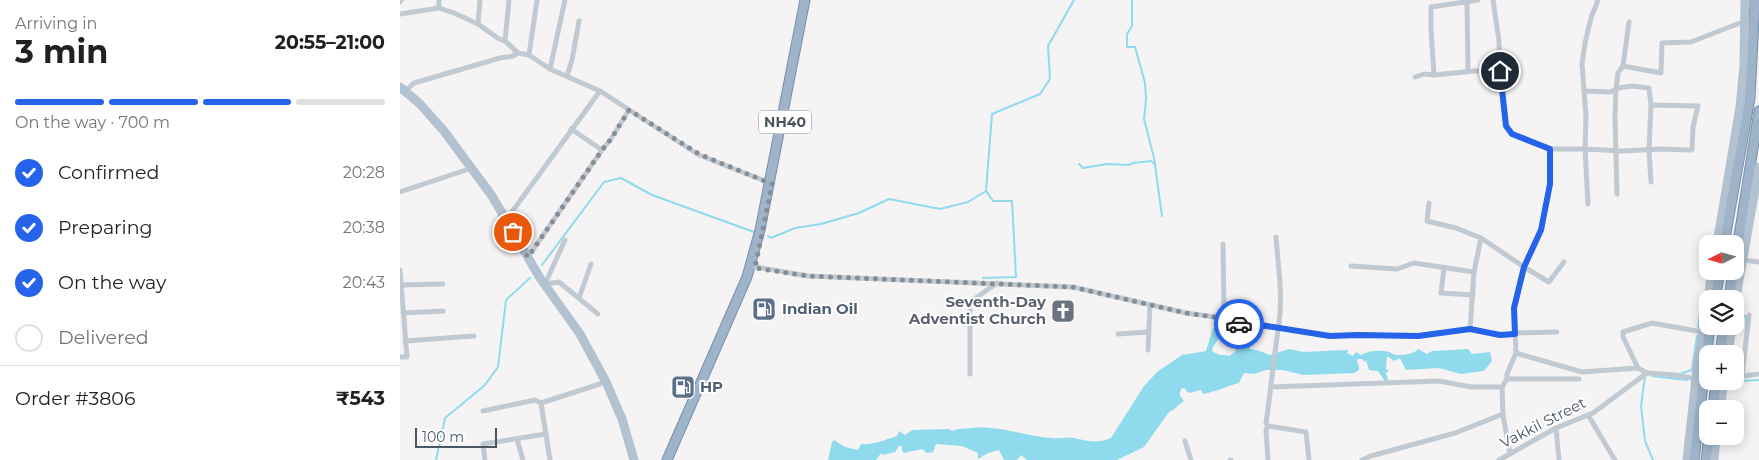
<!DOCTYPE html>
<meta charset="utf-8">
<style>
:root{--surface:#fff;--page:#f6f6f6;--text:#202124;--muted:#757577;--line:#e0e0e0;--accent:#2563eb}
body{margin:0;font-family:Montserrat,sans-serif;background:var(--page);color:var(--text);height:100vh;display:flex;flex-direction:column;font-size:19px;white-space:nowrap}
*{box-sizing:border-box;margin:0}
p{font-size:16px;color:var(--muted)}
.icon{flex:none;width:28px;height:28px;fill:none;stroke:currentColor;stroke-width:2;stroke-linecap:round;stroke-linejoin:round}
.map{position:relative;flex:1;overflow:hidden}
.drawer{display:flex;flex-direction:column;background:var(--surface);width:400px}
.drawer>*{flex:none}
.needle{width:32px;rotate:264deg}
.controls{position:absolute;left:1299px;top:235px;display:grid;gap:10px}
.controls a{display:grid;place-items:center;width:45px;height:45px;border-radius:10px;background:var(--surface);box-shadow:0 2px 12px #0003;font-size:25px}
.scale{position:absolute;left:15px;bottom:12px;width:82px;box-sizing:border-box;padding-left:5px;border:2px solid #4a5661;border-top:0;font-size:14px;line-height:18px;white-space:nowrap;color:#4a5661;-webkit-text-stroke:4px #fff;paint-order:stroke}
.pin{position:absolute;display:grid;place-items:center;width:42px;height:42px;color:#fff;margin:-21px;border:2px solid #fff;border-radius:50%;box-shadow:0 1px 5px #0007}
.courier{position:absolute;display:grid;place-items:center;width:50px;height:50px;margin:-25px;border:4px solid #2563eb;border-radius:50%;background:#fff;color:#222;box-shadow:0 1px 6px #0007}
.headline em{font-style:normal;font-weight:700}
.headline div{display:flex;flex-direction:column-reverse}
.headline{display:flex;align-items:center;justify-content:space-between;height:85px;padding:0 15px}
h1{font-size:32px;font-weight:700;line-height:38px}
.bar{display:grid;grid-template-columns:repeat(4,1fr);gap:8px 5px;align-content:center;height:60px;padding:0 15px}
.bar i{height:6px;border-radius:4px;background:var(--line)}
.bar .on{background:var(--accent)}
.bar p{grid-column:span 4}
.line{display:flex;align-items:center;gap:12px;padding:0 15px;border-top:1px solid var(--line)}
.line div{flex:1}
ol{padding:0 15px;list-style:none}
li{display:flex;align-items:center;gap:15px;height:55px}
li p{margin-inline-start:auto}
li .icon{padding:5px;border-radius:50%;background:var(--accent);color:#fff;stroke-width:4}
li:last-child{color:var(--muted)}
li i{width:28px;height:28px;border:2px solid var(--line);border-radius:50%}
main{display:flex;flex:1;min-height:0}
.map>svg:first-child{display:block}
.water{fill:#90daee}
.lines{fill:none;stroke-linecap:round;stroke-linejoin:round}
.stream{stroke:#90daee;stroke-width:2}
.trunk-casing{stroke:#7690ad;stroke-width:11}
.minor{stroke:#c1cad2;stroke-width:5}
.primary{stroke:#b3c2d1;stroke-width:9}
.trunk{stroke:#9fb4c9;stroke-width:9}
.done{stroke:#868d94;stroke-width:5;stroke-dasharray:0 9}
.route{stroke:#2563eb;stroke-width:6}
.labels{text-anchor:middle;stroke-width:4;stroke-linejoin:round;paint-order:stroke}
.shield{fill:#fff;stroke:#808990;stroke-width:1}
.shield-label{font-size:14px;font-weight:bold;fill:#4a5661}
.worship-label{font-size:15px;font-weight:bold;fill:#5b616d;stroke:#fff;text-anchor:end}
.service-label{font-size:15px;font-weight:bold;fill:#4e5e75;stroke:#fff;text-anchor:start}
.street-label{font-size:15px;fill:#4a5661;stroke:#fff}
</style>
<main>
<section class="drawer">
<div class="headline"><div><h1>3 min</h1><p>Arriving in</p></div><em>20:55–21:00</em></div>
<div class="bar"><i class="on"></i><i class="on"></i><i class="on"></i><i></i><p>On the way · 700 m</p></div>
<ol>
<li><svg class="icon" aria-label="check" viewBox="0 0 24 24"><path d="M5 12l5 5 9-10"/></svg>Confirmed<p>20:28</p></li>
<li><svg class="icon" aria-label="check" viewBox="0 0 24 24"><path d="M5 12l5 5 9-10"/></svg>Preparing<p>20:38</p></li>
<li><svg class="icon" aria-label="check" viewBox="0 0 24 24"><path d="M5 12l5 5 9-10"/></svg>On the way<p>20:43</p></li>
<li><i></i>Delivered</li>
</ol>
<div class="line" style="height:65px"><div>Order #3806</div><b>₹543</b></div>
</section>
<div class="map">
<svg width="1359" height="460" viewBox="0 0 1359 460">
<rect width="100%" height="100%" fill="#f5f3f3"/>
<!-- water -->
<path class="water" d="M813 328 820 329 818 339 812 349 813 352 820 355H827L829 356 835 352 839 337H843L844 342H851L850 349 857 350 870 355 889 349 904 352 946 350H948L947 353 953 356 956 352 961 355C967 351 976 350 984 351 989 351 992 354 996 355 1003 355 1015 354 1018 349L1027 354 1032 351 1068 349 1072 354 1090 352 1092 361 1084 371 1061 374 1039 368 1006 370 1000 358 994 361 987 356 986 369 989 371 986 373 988 380 985 381 978 371 969 370 966 360 965 362 962 359H958L957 362 959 366V370L954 373 904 375 882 370H866L854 374 844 373 839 383C827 386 815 392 803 394L801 390 790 393 786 391V389L782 388 780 392V396L784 401 773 410 769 412 744 447 717 460H627L621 455 617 460H604L599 450 588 453 578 459V453L562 446 536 444 533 452 527 453 522 449 504 453 502 451V446H499L495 452 483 455 481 453 476 460H428L432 442 434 440 445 447 458 450 461 444C474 445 484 440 497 436L499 431 505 435 512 430 549 429 552 431C558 428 565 429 571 428 601 425 622 436 651 438 658 439 666 437 674 438 688 441 697 444 711 438L744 386 757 372 782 355 806 351Z"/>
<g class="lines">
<!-- stream -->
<g class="stream">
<polyline points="732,0 732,26 727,34 727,47 735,47 745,83 746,99 744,119 754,158 762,216"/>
<polyline points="679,164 683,168 707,164 729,165 733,163 751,161 755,164"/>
<polyline points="368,236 371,238 395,228 421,224 459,213 489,199 540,209 568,202 586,191 592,114 640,94 650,79 648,46 674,0"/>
<polyline points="142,265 204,182 221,178 252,195 354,232"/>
<polyline points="583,278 616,277 612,201 593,201 586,191"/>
<polyline points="1338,313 1346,317 1346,323"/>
<polyline points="1298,327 1302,299 1304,298"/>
<polyline points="1282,373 1292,370 1297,336"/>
<polyline points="1245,376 1241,406 1245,441 1253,460"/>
<polyline points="1252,376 1287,380"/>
<polyline points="1342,381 1359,380"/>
<polyline points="36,460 45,418 85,385 98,367 106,300 130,278"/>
</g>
<!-- trunk casing -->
<g class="trunk-casing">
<g id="trunk">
<polyline points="1324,244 1350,98 1355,0"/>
<polyline points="1335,261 1359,111"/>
<polyline points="1315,299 1320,271"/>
<polyline points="1329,299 1333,271"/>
<polyline points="1320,354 1324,326"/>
<polyline points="1313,409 1316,381"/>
<polyline points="267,460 347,277 360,230 405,0"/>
<polyline points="1294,460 1310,326"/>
<polyline points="1306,460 1309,436"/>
</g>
</g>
<!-- minor -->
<g class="minor">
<polyline points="39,0 39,8"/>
<polyline points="1078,0 1031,7 1031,30 1034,75 1074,71 1100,71"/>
<polyline points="1093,0 1099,41 1100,71 1106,126 1112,133 1150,149 1185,149 1223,151 1259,149 1292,150 1293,127 1298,106 1251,105"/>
<polyline points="0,2 1,0"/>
<polyline points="1067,2 1068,72"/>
<polyline points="0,14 39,8 54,13 78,24 99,39 105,41 118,53 129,55 150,69 200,91 299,155 370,183"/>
<polyline points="78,24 80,0"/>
<polyline points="105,41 109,0"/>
<polyline points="129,55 137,0"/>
<polyline points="1223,66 1261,73 1262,43 1291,42 1345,21"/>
<polyline points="150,69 165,0"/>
<polyline points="167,76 172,60 179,21"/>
<polyline points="1015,77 1024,74 1034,75"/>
<polyline points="5,91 14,83 100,58 113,56 118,53"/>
<polyline points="1184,91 1210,92 1219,88 1232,86 1249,88 1251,105 1249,150 1251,182"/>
<polyline points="171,129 202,150"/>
<polyline points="0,192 66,170"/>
<polyline points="1217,194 1215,117 1216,89 1218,73 1223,66 1229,22"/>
<polyline points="1029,203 1027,221 1056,228 1081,238 1124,267 1149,282 1164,262"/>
<polyline points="1188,204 1185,149 1186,117 1182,64 1185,43 1191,18 1198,0 1197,0"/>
<polyline points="106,220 200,91"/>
<path d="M876 237C878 265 883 295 879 323 874 356 871 389 866 423L868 426 906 432 909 460"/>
<polyline points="128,257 202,150 211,139 229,110"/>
<polyline points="1343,260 1359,262"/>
<polyline points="351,266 408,276 673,287 786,313 822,318 834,324 860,325 930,336 957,335 1018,336 1070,329 1100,335 1116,333 1157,332"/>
<polyline points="951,266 997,269 1014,263 1074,272"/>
<polyline points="1044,268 1041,293 1073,295"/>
<polyline points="0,270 7,357 0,357"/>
<polyline points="145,284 159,282 198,314"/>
<polyline points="145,284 165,240"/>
<polyline points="1,285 43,284"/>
<polyline points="179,298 191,264"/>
<polyline points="3,313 43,311"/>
<polyline points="822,318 824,311 823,244"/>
<polyline points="1070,329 1074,272 1081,238"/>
<polyline points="718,334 748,332"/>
<polyline points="5,341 74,336"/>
<polyline points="748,350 750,305"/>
<polyline points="1116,353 1182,372 1238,368 1247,373 1276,375 1296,379"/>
<polyline points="1238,368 1223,337 1223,332 1252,323 1302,332"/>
<polyline points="570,374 570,302 597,283"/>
<polyline points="1342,376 1349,315"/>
<polyline points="1335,377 1359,374"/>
<polyline points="1107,379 1179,379"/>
<polyline points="871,387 1039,381 1071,387 1102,387"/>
<polyline points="141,403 150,460"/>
<polyline points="83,411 135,400 141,403 206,382"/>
<polyline points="1188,415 1215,460"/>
<polyline points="1156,428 1159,460"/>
<polyline points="117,439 123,460"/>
<polyline points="785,441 791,460"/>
<polyline points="1110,454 1103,415 1102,387 1107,379 1107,374 1116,353 1114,308 1124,267 1141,231 1150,184 1150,149"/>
<polyline points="85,460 83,444 146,434"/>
<polyline points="830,460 831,460"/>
<polyline points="868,460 866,430 868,426"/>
<polyline points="962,460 971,456 1055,433 1103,414"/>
<polyline points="1099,460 1156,428 1193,413 1247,373"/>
</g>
<!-- primary -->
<g class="primary">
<polyline points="0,87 19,103 44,131 92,196 140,278 180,334 206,382 222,419 234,460"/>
<polyline points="1317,244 1340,107 1344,65 1345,0"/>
<polyline points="1308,299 1312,271"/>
<polyline points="1335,303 1359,167"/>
<polyline points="1328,354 1332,326"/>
<polyline points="1320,409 1324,381"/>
<polyline points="1287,460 1297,369 1308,299"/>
<polyline points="1314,460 1316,436"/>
</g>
<!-- trunk -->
<use href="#trunk" class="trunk"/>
</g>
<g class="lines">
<!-- done -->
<polyline class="done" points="113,232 128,257 202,150 211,139 229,110 299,154 372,184 355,268 408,276 672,287 786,313 822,318 824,320 839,324"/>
<!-- route -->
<polyline class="route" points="839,324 860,325 930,336 957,335 1018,336 1070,329 1100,335 1115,334 1114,308 1124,267 1141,230 1150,184 1150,149 1112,134 1106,126 1100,71"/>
</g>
<!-- icons -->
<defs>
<g id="fuel-square" transform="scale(1.25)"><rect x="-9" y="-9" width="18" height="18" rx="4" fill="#5c6f8a" stroke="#fff"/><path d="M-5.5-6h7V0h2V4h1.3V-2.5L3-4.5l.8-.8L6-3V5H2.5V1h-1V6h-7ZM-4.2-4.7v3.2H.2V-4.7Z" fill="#fff"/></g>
<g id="church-square" transform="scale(1.25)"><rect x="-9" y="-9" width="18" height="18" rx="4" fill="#6b7280" stroke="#fff"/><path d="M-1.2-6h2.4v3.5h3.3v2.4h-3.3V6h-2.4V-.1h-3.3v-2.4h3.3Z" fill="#fff"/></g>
</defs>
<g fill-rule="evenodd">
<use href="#fuel-square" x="364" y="309"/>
<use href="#church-square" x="663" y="311"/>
<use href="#fuel-square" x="283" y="387"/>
</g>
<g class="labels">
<!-- shield labels -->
<rect class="shield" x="359" y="110.5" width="52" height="23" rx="4"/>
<g class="shield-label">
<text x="385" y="127">NH40</text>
</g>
<!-- worship labels -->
<g class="worship-label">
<text x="646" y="307">Seventh-Day<tspan x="646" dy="17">Adventist Church</tspan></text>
</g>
<!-- service labels -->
<g class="service-label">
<text x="382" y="314">Indian Oil</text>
<text x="300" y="392">HP</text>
</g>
<!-- street labels -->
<g class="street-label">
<text transform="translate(1143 423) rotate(-27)" y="5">Vakkil Street</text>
</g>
</g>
</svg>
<div class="controls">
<a><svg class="needle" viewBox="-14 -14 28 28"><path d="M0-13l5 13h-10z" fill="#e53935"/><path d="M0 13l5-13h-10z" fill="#757577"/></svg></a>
<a><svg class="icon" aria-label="layers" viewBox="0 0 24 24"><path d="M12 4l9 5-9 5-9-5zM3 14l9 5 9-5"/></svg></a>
<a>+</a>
<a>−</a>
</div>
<div class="scale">100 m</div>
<div class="pin" style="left:113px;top:232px;background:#ea580c"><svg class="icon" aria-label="bag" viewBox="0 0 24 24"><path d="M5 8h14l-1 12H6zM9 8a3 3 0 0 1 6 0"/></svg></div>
<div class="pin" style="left:1100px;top:71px;background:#1f2937"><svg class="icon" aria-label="home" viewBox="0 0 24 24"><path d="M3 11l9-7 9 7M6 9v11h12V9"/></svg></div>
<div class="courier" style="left:839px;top:324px"><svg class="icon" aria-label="car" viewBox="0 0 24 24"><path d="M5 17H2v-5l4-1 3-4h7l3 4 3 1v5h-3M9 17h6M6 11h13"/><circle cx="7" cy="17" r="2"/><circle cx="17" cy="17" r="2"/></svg></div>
</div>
</main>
